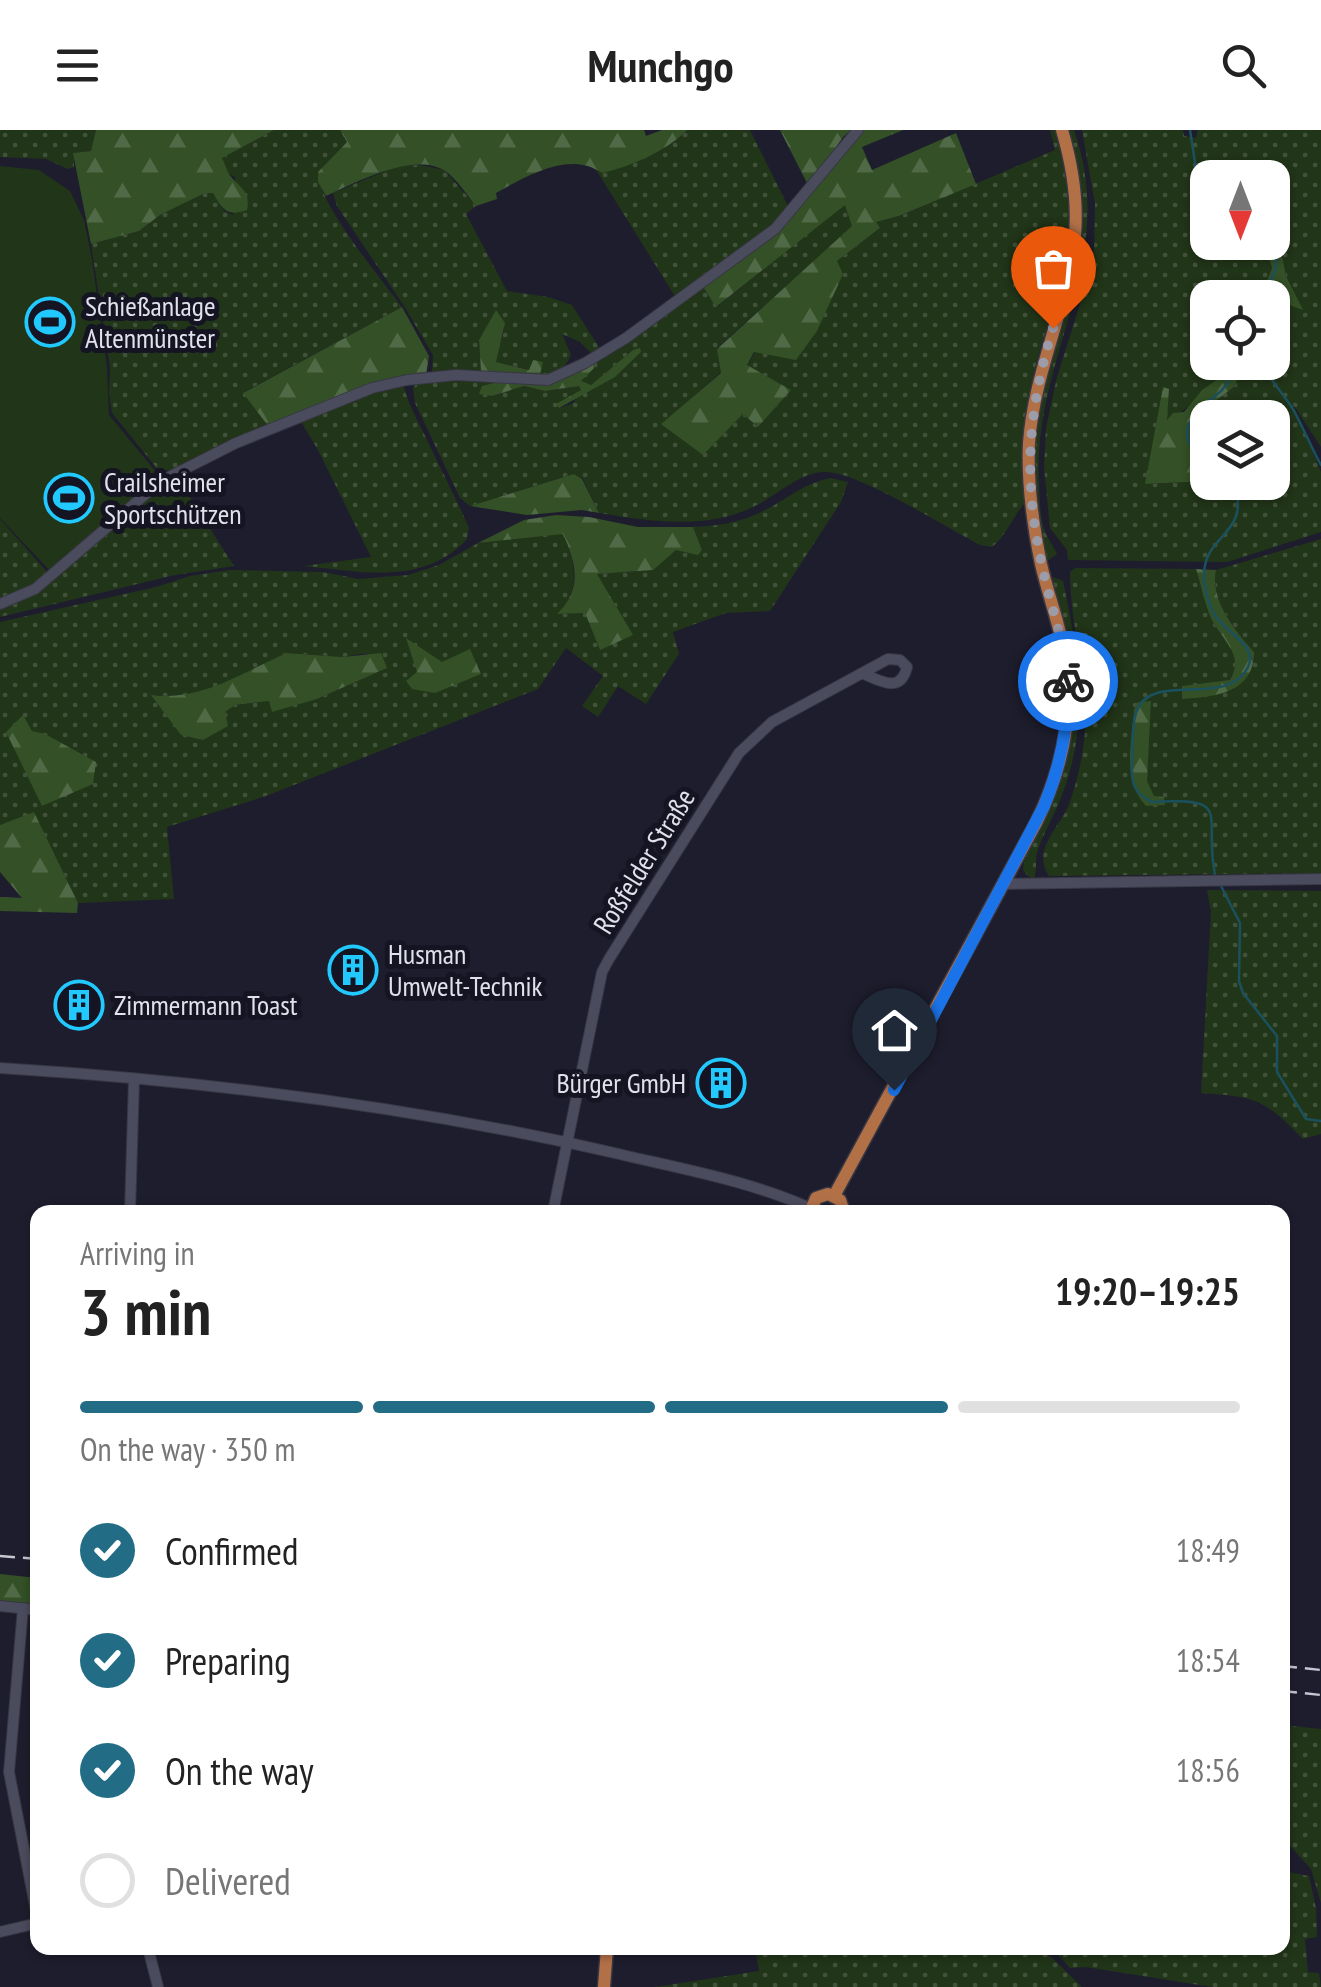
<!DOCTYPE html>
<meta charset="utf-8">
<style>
:root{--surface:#fff;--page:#f6f6f6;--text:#222;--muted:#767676;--line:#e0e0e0;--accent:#226d85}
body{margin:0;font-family:"PT Sans Narrow",sans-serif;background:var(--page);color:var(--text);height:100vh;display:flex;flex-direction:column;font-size:38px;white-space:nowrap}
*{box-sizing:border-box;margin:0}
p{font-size:32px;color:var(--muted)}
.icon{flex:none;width:55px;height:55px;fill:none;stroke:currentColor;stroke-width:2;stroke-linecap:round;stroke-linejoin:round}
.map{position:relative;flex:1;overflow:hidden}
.panel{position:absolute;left:30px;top:1075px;width:1260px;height:750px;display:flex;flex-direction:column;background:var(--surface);border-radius:20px;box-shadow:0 2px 8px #0004}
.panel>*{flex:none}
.needle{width:65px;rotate:180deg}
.buttons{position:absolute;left:1190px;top:30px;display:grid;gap:20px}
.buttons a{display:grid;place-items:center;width:100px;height:100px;border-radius:20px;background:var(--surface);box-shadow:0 2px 8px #0004;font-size:50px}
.pin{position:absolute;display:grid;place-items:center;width:85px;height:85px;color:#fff;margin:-102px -42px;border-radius:50% 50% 50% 0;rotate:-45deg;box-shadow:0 0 10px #0007}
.pin .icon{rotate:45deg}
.courier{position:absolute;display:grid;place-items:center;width:100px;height:100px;margin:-50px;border:8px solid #1a73e8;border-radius:50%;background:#fff;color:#222;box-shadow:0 2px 12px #0007}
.headline em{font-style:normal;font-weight:700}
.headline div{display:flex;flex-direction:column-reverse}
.headline{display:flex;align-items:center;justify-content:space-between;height:170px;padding:0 50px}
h1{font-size:65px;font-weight:700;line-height:75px}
.bar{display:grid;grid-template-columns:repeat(4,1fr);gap:15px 10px;align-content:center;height:120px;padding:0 50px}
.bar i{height:12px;border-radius:8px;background:var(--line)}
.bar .active{background:var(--accent)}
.bar p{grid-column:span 4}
ol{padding:0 50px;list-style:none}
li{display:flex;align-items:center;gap:30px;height:110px}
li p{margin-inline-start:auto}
li .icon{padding:10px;border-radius:50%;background:var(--accent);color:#fff;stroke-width:4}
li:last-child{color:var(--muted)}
li i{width:55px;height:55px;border:5px solid var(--line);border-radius:50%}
header{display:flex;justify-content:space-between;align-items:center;height:130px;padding:0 50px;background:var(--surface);font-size:45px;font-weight:700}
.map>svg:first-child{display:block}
.green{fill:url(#green-dots);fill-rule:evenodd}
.forest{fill:url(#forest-firs)}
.pitch{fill:#213518}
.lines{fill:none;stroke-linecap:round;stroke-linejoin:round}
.stream{stroke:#1b515f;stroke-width:2.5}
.minor-casing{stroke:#383744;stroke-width:12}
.major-casing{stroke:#383744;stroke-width:15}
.minor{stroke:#4b4b5e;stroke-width:10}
.major{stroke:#b27047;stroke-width:12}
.rail{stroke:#c6c6d1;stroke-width:2.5;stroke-dasharray:15 8;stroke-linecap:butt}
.done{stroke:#9d9ca9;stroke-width:10;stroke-dasharray:0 18}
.route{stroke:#1a73e8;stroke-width:12}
.labels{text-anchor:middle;stroke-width:10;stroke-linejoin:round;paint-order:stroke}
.poi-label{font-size:28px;fill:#e1e1ec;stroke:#141423;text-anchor:start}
.street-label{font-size:28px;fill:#e1e1ec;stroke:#141423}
</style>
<header><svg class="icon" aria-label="menu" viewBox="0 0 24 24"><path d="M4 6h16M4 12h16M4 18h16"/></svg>Munchgo<svg class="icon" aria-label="search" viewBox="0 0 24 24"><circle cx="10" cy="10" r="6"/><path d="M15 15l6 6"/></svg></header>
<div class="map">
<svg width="1321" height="1857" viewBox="0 0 1321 1857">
<defs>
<pattern id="green-dots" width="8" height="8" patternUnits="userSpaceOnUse" patternTransform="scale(2.5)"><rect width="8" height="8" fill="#213518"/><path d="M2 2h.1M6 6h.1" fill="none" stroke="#41523a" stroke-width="1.8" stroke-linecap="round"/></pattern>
<pattern id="forest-firs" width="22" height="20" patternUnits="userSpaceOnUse" patternTransform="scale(2.5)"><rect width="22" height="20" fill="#335026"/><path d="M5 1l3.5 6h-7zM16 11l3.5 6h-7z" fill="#506946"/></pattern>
</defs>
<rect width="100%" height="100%" fill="#1e1d2d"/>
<!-- green -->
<g class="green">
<polygon points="0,0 96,0 91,21 74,23 74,37 68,39 46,29 0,27"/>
<path d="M274 0H340L347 12 318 42C317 72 382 150 402 177L244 262 269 297 172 341 166 340 164 347 112 283 109 264 110 237 91 114 139 101 160 85 205 63 213 62 224 81 233 85 235 47 227 43 222 28Z"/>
<path d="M687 0H750L791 82 676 168 595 38 602 43C630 36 667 22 687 0Z"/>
<path d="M1050 0H1056C1064 30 1073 60 1071 91 1068 149 1042 200 1031 256 1024 294 1022 333 1026 372 1012 386 1008 404 992 417L980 415C945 397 862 344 827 342 801 340 774 368 751 378 704 400 649 391 599 383L583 349 574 344 470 376 460 368 415 273 413 258 417 252 506 250 493 256 492 266 524 256 545 261 579 256 581 260 560 278 573 273 577 267 615 247 641 222 633 220 591 255 586 256 581 251 592 232 702 155 717 177 845 74 853 96 717 218 721 242 662 294 703 324 743 284 758 297 791 260 747 236 755 222 837 131 879 99 875 92 900 86 1055 20Z"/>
<path d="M1068 0H1074C1120 133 1033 224 1039 351 1040 368 1039 388 1046 404 1049 411 1054 417 1057 424L1049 430 1043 426C1034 370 1030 313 1042 257 1052 207 1078 159 1081 107 1083 71 1074 35 1068 0Z"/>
<path d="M1082 0H1183L1184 6 1196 8 1198 0H1321V317L1293 274 1321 342V402L1227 432 1068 430 1067 420 1050 398 1044 337 1046 298 1057 247 1094 130 1095 74ZM1208 48H1272L1273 105 1281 120 1286 146 1302 179 1273 169 1272 232 1242 233 1235 256 1194 287 1197 304 1207 322 1208 288H1272V352L1236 353 1237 356 1186 352 1146 354 1169 259 1166 291C1191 279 1205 258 1227 243L1228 233 1208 232V168L1260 167 1272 137 1265 113 1208 112Z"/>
<polygon points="420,35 444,40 476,76 466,84 507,161 548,167 572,175 602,222 594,226 580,212 562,204 571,225 561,244 539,249 542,232 530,240 495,232 504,200 496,181 479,210 481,242 432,242 433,225 404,176 337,76 333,63 397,36"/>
<path d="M403 255 410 275 461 380 469 398 467 409C423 457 360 441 303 436L371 427 318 320 300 290 368 261Z"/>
<polygon points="175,344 234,436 175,445 0,487 0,477 23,469"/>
<path d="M831 348 848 352 841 372 770 481 726 483 673 502 679 524 646 574 618 556 598 587 582 576 603 546 566 518 538 559 266 666 167 697 174 769 78 773 34 683 0 695V492L156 457 190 446 230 440 323 442 359 449 408 445 439 435 478 413 563 403C575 432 581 459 559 484L585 483 600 520 596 444 652 440 676 420H702L693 397C717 396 739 393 761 382 787 370 803 353 831 348ZM286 523 343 527 366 523 387 538 317 569 273 581 269 571 235 575 225 582 153 565C201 572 244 543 286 523Z"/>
<polygon points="0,389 48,443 35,454 0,471"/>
<path d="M1321 409V743L1049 746C1032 721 1057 700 1068 677 1074 662 1079 642 1082 625 1094 558 1070 506 1070 442L1075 438 1196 439C1201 455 1204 471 1210 486 1220 509 1246 523 1230 550L1206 556 1230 561 1254 522C1235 500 1210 470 1216 440Z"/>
<path d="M1053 447 1063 451C1078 522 1090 591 1063 662 1056 682 1045 700 1038 719 1034 729 1038 739 1034 748L1028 746 1023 740 1024 732C1034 700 1053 671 1064 639 1084 580 1070 511 1052 454Z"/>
<path d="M1207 760 1321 761V1004L1303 1009C1264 969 1257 967 1201 963L1211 782Z"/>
<polygon points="1282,1595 1321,1599 1321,1773 1311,1739 1283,1708"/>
<polygon points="1283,1741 1309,1746 1316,1778 1317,1807 1305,1809 1308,1842 1319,1843 1321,1857 1212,1857 1086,1837 1070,1838 1056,1823 1047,1818 1282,1818"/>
<polygon points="755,1818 1036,1818 1051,1827 1082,1857 655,1857 759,1841"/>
</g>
<!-- forest -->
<g class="forest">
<path d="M96 0H274L222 28C225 33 226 39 229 44 239 58 251 60 247 80 227 87 223 80 213 63H205L160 85 139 101 91 114 73 23 91 21Z"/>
<path d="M340 0H644L646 6 662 0H687C667 21 630 37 602 43 569 20 527 46 496 63L497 69 476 76C467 65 456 48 445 41 414 21 355 53 326 66L318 52V42L347 12Z"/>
<polygon points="780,0 851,0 843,7 809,57"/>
<polygon points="861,0 903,0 862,17 872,40 956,3 976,54 899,86 876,92 880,98 837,131 843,144 817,201 796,230 754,222 747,235 791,260 758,297 743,284 703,325 661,294 721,243 717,219 852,96 845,75 716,177 702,155 785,95"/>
<polygon points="1273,105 1281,120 1286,146 1303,180 1272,168 1260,167 1272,138 1265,113 1272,112"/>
<polygon points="402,177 429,226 426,245 269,297 243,263"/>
<polygon points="496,180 505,193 496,232 529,240 533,230 543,232 539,249 481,242 479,210"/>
<polygon points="640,218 641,222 615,247 559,278 556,274 581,260 579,256 545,261 524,256 492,266 479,264 482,256 506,250 547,254 592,232 594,238 581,251 591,255 633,220"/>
<path d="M1228 233H1242L1235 256 1196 286C1196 304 1205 312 1208 326 1209 334 1208 344 1208 352L1236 353 1237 356 1186 352 1145 354 1163 257 1169 259 1167 290 1173 283 1184 282 1202 260 1227 243Z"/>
<polygon points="574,344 582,349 599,383 582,380 527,385 470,376"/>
<path d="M556 385 589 387 638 397H693L702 420 698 425 676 420 653 440 597 444 633 505 600 520 585 483 557 484C583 459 576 433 563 404L478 413 524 390Z"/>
<path d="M1196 439 1216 440C1210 471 1235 500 1254 522 1254 563 1215 567 1182 569V556L1230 550C1246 524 1220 509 1210 486 1204 471 1201 455 1196 439Z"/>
<polygon points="406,508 442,532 470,519 481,544 435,563 412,559 406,551 417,542"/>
<path d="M286 523 343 527 381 523 387 538 317 569 272 582 269 571 235 575 225 582 228 596 203 610 181 605 151 565C200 572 242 543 286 523Z"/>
<path d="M1151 571 1147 651 1154 666 1164 667 1165 675 1146 676C1121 649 1132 614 1134 580L1138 572Z"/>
<polygon points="23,585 32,601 45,604 96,632 93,654 42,676 6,602"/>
<polygon points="34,682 78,773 77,783 0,781 0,767 22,768 0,742 0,695"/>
<polygon points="0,1444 37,1448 37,1475 0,1471"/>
</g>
<!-- pitch -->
<polygon class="pitch" points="0,36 39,40 70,61 84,90 92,129 107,238 109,285 162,349 51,442 0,388"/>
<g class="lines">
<!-- stream -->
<g class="stream">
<polyline points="1190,0 1196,39 1208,51"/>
<path d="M1262 168C1271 144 1284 142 1270 112"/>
<path d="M1262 232C1268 249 1285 265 1294 281 1304 299 1311 317 1321 335"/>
<path d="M1208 332C1165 303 1197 282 1221 261 1229 253 1234 242 1239 232"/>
<path d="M1215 745C1203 683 1235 667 1152 672 1135 664 1131 654 1132 636 1133 619 1131 598 1136 583 1149 539 1227 580 1248 537 1259 515 1223 501 1214 484 1209 475 1204 457 1204 447 1203 402 1252 407 1234 352"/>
<polyline points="1221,756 1240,793 1239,851 1243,863 1277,906 1277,942 1306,989 1321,991"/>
</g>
<!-- minor casing -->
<g class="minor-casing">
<g id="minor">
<polyline points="0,474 35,459 161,351 236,313 372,258 407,250 456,245 548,250 585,233 626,208 775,99 858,0"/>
<polyline points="1003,754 1321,749"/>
<path d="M0 938C208 951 416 977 619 1024 682 1039 750 1051 810 1078"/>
<polyline points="130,1082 134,949"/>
<path d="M553 1082 602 842 609 829 739 623 772 592 888 529 900 530 907 537C901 563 882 552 864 544"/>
<polyline points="0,1476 38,1480"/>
<polyline points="23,1478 9,1642 38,1791"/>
<polyline points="0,1802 38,1793"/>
<polyline points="148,1818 158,1857"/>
</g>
</g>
<!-- major casing -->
<g class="major-casing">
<g id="major">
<path d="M834 1066 1036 693C1060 644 1073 593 1067 538 1063 503 1049 469 1041 434 1033 395 1027 354 1029 313 1034 241 1068 177 1075 105 1078 70 1072 34 1062 0"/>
<polyline points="810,1082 816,1068 828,1064 840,1070 844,1082"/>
<polyline points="604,1857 607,1818"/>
</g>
</g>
<!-- minor -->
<use href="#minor" class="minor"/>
<!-- major -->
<use href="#major" class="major"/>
<!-- rail -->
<g class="rail">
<polyline points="0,1426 38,1429"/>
<polyline points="1282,1536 1321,1540"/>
<polyline points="1282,1561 1321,1565"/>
</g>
</g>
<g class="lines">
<!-- done -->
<path class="done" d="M1053 198C1028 281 1023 346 1041 431 1049 471 1064 510 1068 551"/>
<!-- route -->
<path class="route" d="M894 960 1044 676C1061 635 1069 596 1068 551"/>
</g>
<!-- icons -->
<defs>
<g id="stadium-ring" transform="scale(2.5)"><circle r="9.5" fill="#141423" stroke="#22c9fe" stroke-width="1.5"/><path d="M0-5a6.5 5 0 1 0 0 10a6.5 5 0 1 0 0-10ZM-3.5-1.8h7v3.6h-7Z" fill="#22c9fe"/></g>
<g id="building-ring" transform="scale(2.5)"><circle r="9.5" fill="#141423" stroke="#22c9fe" stroke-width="1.5"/><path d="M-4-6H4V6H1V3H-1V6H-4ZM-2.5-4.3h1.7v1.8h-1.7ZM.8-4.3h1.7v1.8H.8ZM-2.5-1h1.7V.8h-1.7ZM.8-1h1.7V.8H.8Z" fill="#22c9fe"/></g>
</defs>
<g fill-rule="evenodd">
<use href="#stadium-ring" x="50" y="192"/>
<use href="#stadium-ring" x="69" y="368"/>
<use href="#building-ring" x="353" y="840"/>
<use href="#building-ring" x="79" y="875"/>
<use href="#building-ring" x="721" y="953"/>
</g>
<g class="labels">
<!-- poi labels -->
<g class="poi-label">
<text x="85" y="186">Schießanlage<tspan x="85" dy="32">Altenmünster</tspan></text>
<text x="104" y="362">Crailsheimer<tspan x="104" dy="32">Sportschützen</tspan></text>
<text x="388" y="834">Husman<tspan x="388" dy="32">Umwelt-Technik</tspan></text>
<text x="114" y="885">Zimmermann Toast</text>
<text x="686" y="963" text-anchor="end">Bürger GmbH</text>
</g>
<!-- street labels -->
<g class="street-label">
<text transform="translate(644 731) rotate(-58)" y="10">Roßfelder Straße</text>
</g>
</g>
</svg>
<div class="buttons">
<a><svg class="needle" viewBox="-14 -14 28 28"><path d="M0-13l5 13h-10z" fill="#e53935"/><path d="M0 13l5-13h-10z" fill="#767676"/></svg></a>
<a><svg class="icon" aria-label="locate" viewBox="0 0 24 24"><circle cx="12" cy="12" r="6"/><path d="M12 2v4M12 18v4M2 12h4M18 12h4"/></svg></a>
<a><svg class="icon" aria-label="layers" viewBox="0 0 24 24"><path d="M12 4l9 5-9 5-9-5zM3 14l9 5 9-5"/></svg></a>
</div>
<div class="pin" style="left:1053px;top:198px;background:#ea580c"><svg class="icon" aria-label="bag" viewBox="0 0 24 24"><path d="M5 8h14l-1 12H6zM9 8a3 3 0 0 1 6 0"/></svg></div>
<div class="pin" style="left:894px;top:960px;background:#1f2937"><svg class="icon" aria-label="home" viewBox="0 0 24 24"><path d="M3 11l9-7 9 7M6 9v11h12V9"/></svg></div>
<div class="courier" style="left:1068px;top:551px"><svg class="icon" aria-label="bike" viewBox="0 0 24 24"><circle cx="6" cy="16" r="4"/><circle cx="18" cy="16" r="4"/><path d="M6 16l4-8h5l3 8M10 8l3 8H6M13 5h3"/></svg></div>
<section class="panel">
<div class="headline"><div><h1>3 min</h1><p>Arriving in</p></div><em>19:20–19:25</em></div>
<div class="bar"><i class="active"></i><i class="active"></i><i class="active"></i><i></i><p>On the way · 350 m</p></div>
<ol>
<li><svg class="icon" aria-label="check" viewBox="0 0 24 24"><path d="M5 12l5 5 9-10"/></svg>Confirmed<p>18:49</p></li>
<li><svg class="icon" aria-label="check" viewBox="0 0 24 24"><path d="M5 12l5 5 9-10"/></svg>Preparing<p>18:54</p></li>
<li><svg class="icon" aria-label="check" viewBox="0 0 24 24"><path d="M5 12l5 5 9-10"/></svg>On the way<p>18:56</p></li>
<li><i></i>Delivered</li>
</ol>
</section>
</div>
